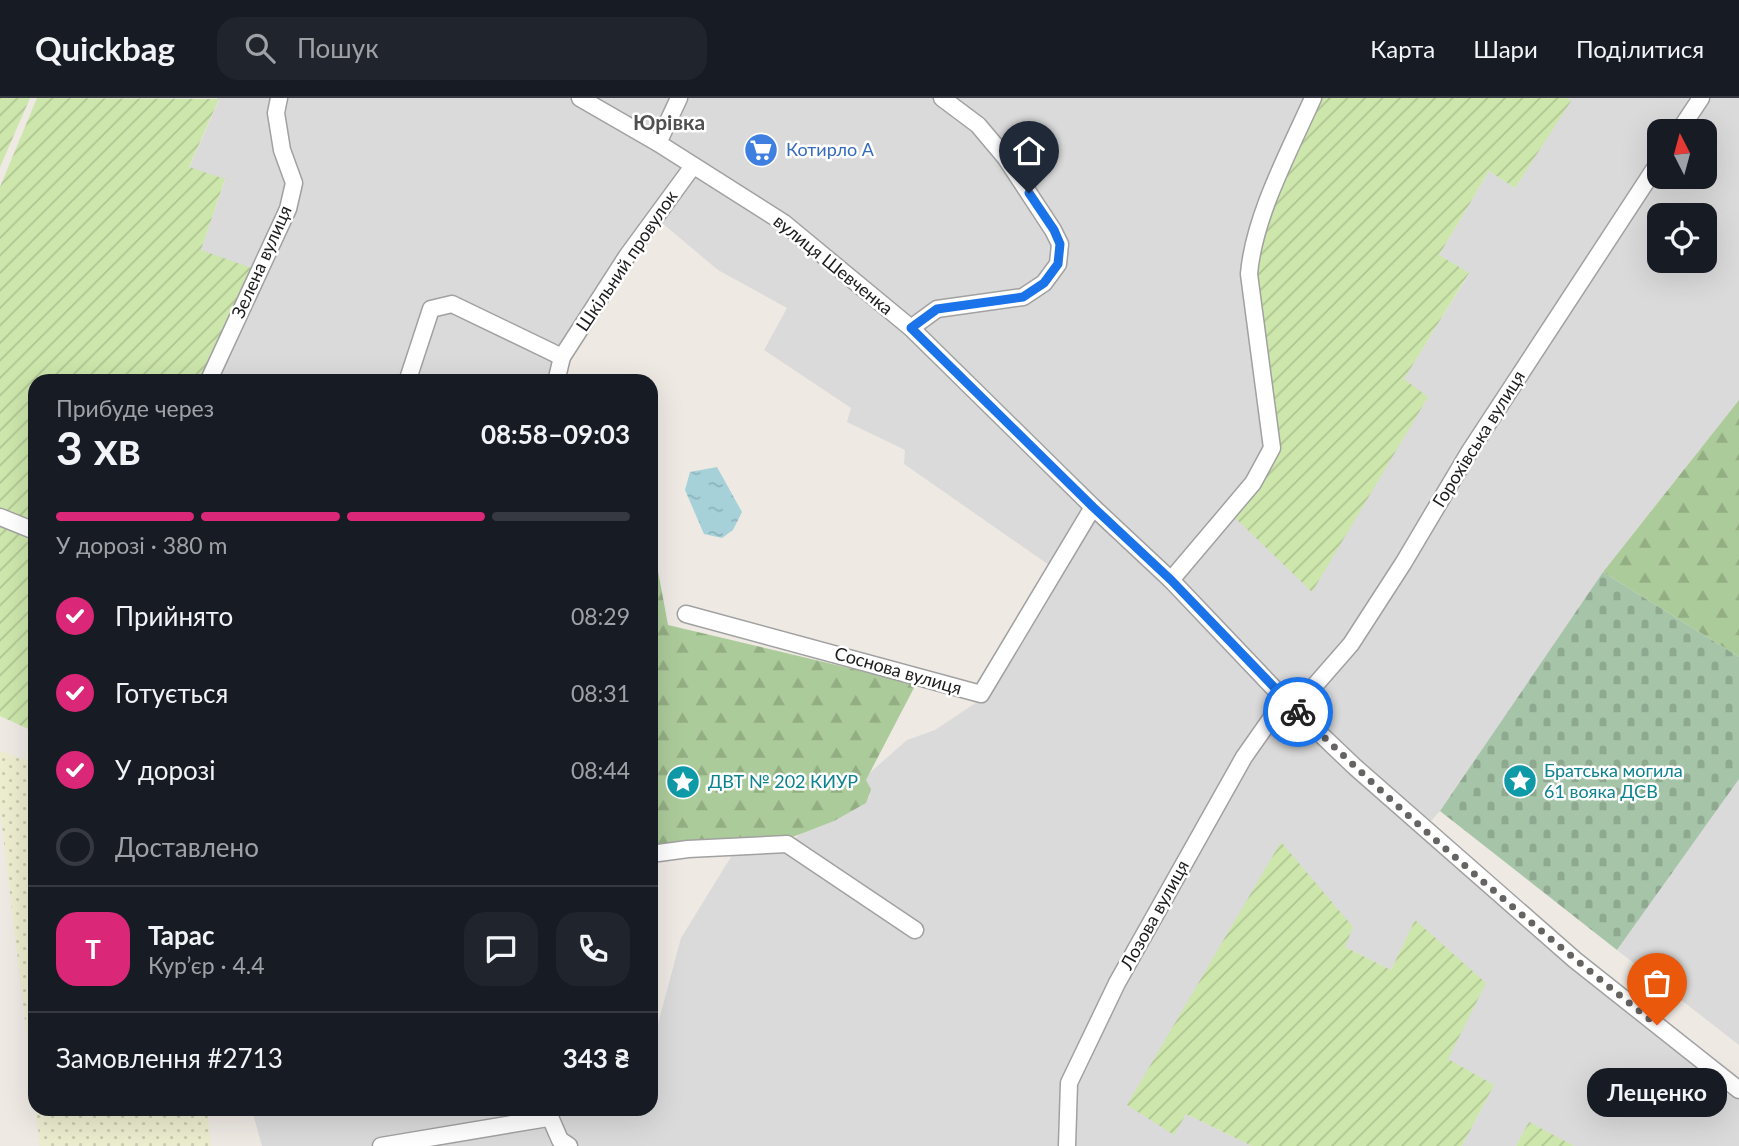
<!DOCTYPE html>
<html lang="uk">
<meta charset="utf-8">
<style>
:root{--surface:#171b24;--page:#20242c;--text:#f1f3f6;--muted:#9ea1a6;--line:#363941;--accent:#db2777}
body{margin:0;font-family:Lato,sans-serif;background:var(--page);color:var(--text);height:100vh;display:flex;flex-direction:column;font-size:26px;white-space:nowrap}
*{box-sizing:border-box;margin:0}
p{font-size:23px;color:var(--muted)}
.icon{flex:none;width:38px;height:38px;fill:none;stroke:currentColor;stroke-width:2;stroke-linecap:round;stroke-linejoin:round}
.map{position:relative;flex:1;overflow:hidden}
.sheet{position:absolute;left:28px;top:276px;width:630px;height:742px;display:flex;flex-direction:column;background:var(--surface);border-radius:21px;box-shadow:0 7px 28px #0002}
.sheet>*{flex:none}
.needle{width:46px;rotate:354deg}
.fabs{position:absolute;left:1647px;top:21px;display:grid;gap:14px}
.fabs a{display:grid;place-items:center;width:70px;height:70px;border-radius:14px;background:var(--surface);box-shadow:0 7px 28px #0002;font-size:35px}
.pin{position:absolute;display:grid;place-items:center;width:60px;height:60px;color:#fff;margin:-72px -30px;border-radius:50% 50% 50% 0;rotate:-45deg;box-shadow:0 0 7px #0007}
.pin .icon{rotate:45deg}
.courier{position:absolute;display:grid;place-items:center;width:70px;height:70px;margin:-35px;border:5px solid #1a73e8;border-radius:50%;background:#fff;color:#222;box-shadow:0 2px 9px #0007}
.bubble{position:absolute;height:49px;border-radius:21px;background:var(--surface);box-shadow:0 7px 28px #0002;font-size:23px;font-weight:700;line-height:49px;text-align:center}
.summary em{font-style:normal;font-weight:700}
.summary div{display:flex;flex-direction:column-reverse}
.summary{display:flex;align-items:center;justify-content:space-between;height:119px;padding:0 28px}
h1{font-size:46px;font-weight:700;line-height:52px}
.bar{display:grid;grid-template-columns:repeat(4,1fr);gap:10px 7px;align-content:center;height:84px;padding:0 28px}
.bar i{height:9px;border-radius:5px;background:var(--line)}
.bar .active{background:var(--accent)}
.bar p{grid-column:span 4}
.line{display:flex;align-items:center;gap:18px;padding:0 28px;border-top:2px solid var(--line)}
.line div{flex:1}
.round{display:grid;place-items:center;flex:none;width:74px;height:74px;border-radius:21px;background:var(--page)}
ol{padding:0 28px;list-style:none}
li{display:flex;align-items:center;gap:21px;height:77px}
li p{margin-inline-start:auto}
li .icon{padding:7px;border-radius:50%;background:var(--accent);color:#fff;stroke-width:4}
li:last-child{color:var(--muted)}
li i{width:38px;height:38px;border:4px solid var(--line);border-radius:50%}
header{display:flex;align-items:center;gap:42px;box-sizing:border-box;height:98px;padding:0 35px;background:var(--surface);border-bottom:2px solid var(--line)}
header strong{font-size:33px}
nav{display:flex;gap:38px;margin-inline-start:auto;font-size:24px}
.search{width:490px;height:63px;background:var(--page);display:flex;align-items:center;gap:18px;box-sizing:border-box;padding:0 24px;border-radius:21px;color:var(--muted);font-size:26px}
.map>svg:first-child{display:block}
.residential{fill:#dbdada;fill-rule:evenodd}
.farmland{fill:url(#farmland-dots)}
.forest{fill:url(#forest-firs)}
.cemetery{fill:url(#cemetery-stones)}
.garden{fill:url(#garden-furrows)}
.water{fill:url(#water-ripples)}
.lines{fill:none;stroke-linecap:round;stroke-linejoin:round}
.minor-casing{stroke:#a1a1a1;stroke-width:19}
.minor{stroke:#fff;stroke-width:16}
.done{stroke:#666462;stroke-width:7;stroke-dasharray:0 12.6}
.route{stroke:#1a73e8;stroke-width:9}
.labels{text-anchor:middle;stroke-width:5;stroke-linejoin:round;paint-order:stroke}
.shop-label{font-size:18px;fill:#366cbe;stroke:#fff;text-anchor:start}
.street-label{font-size:18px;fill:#1d1d1d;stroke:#fff}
.culture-label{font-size:18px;fill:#0d838f;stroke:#fff;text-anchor:start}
.quarter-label{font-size:21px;font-weight:bold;fill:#505050;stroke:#fff}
</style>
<header>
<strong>Quickbag</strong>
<div class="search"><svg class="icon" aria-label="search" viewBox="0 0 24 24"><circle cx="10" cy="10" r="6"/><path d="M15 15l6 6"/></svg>Пошук</div>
<nav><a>Карта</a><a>Шари</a><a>Поділитися</a></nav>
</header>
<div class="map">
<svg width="1739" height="1048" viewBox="0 0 1739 1048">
<defs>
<pattern id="farmland-dots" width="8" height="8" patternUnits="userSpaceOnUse" patternTransform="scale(1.75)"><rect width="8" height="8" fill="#ececcf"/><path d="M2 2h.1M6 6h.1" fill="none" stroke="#cacab1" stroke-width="1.8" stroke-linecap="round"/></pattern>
<pattern id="forest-firs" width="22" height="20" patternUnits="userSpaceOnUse" patternTransform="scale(1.75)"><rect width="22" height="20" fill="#accb9a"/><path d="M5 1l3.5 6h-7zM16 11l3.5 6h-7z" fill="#94ae84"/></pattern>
<pattern id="cemetery-stones" width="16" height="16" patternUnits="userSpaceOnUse" patternTransform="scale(1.75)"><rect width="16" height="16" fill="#a6c5a8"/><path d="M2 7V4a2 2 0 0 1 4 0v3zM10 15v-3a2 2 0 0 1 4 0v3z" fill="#8ea990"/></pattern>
<pattern id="garden-furrows" width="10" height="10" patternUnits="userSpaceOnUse" patternTransform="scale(1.75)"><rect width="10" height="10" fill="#cce6ab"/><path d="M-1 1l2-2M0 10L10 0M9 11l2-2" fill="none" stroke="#afc593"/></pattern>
<pattern id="water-ripples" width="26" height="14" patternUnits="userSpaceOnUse" patternTransform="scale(1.75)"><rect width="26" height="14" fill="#a6d1d9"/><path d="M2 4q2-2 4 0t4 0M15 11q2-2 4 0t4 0" fill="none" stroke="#8eb3ba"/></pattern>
</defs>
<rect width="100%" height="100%" fill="#eee9e3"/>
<!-- residential -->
<g class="residential">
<path d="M217 0H1313L1249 176 1428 300 1403 282 1469 176 1439 157 1489 73 1515 90 1570 3 1566 0H1739V302L1603 474 1440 713 1424 731 1473 773 1739 979V1048H1574L1529 1025 1516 1048H1462L1494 987 1448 962 1415 822 1391 872 1345 849 1281 744 1174 1036 1186 1016 1252 1048H262L252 1012H651V937H655L681 840 734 754 781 753 907 642 935 632 983 600 1059 474 904 366 905 352 847 324 851 310 764 252 787 210 718 172 662 125 562 259 555 283H208L201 152 225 82 189 70 219 2ZM1659 33H1704V79H1659ZM1659 117H1704V163H1659Z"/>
<polygon points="1739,681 1739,947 1617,852"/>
</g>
<!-- farmland -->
<g class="farmland">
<polygon points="0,653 35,665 35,1006 0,711"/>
<polygon points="36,1012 207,1012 211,1048 40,1048"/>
</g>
<!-- forest -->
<g class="forest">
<polygon points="1739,302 1739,559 1603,474"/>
<polygon points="651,473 658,473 668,527 916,586 866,682 871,691 866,705 834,723 790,740 687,742 651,748"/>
</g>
<!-- cemetery -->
<polygon class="cemetery" points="1603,474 1739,559 1739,681 1617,852 1440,713"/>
<!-- garden -->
<g class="garden">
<polygon points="0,0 30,0 0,69"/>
<polygon points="37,0 219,1 189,69 225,81 201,152 257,172 208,283 35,284 35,634 0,618 0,89"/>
<polygon points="1313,0 1566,0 1571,3 1515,90 1489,73 1439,157 1469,175 1404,281 1428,299 1312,494 1229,414 1272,350 1249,176"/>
<polygon points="1281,744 1353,829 1345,849 1391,872 1415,822 1486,885 1448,961 1494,987 1462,1048 1252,1048 1186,1016 1174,1037 1127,1007"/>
<polygon points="1529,1024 1574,1048 1516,1048"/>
</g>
<!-- water -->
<polygon class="water" points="717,369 742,414 733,432 722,440 704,436 685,392 690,374"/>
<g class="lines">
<!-- minor casing -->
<g class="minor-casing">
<g id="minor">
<polyline points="580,0 658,45 784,125 911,230 1093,409 1171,482 1289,606 1355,669 1575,862 1739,992"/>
<polyline points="1679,33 1701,0"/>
<polyline points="658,45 679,0"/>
<polyline points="911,230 937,211 1023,199 1044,185 1058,166 1060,146 1053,132 1005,59 978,27 942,0"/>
<polyline points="208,284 288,111 294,85 282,52 276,15 279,0"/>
<polyline points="407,284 431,211 452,206 562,259"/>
<polyline points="556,284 562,259 627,158 693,68"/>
<polyline points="0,419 35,433"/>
<path d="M1171 482 1253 385 1272 350 1249 176C1254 118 1289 54 1313 0"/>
<polyline points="686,516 981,596 1093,409"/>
<polyline points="651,756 688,751 787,746 915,832"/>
<polyline points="547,1012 560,1042 569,1048"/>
<polyline points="381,1048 548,1020"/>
<polyline points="1067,1048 1069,985 1117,885 1244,659 1277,612 1303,601 1351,546 1404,464 1468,356 1659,64"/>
</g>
</g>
<!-- minor -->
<use href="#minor" class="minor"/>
</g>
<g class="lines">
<!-- done -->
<path class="done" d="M1298 614C1412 725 1533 829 1657 927"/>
<!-- route -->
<polyline class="route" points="1029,95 1054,132 1060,146 1058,166 1044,185 1023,199 937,211 911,230 1093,409 1171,482 1298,614"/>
</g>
<!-- icons -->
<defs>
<g id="supermarket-disc" transform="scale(1.75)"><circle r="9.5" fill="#3f7fe0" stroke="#fff"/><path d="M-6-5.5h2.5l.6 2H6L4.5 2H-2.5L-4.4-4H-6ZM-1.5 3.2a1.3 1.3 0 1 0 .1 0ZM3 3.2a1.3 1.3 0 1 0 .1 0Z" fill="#fff"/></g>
<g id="sight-disc" transform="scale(1.75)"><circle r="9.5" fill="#0f9aa8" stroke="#fff"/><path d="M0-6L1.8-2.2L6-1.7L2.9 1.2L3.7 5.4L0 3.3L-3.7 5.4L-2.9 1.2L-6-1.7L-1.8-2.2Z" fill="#fff"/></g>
</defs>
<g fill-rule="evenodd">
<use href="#supermarket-disc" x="761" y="52"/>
<use href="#sight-disc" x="1520" y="683"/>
<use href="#sight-disc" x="683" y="684"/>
</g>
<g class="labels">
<!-- shop labels -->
<g class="shop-label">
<text x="786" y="58">Котирло А</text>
</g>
<!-- street labels -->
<g class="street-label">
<text transform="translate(627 163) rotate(-56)" y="6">Шкільний провулок</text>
<text transform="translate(262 164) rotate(-66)" y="6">Зелена вулиця</text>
<text transform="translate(833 167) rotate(39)" y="6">вулиця Шевченка</text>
<text transform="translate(1479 341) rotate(-58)" y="6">Горохівська вулиця</text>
<text transform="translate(898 573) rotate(16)" y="6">Соснова вулиця</text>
<text transform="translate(1155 817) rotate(-61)" y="6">Лозова вулиця</text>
</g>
<!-- culture labels -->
<g class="culture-label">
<text x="1544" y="679">Братська могила<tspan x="1544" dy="21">61 вояка ДСВ</tspan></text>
<text x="708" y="690">ДВТ № 202 КИУР</text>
</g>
<!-- quarter labels -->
<g class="quarter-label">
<text x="669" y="32">Юрівка</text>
</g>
</g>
</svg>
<div class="fabs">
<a><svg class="needle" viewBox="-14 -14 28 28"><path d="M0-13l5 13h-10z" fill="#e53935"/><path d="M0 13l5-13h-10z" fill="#9ea1a6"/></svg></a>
<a><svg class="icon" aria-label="locate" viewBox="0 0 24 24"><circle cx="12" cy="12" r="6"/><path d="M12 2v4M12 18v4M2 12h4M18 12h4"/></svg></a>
</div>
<div class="pin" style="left:1657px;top:927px;background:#ea580c"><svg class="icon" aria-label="bag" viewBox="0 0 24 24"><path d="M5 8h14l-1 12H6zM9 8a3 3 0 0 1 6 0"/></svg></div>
<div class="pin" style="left:1029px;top:95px;background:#1f2937"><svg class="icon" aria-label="home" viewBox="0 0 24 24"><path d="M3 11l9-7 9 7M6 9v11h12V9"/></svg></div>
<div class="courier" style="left:1298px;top:614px"><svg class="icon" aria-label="bike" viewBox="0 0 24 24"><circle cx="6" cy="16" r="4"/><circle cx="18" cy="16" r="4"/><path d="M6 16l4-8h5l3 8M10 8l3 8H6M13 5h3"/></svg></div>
<div class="bubble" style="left:1587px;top:970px;width:140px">Лещенко</div>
<section class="sheet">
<div class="summary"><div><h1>3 хв</h1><p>Прибуде через</p></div><em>08:58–09:03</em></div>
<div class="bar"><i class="active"></i><i class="active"></i><i class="active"></i><i></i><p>У дорозі · 380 m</p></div>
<ol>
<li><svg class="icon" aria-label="check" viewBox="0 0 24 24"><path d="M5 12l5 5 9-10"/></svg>Прийнято<p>08:29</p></li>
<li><svg class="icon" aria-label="check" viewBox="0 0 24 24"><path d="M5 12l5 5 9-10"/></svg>Готується<p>08:31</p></li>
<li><svg class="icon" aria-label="check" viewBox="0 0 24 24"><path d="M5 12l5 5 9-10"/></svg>У дорозі<p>08:44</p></li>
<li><i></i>Доставлено</li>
</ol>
<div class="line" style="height:126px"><b class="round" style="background:var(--accent);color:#fff">Т</b><div><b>Тарас</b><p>Кур’єр · 4.4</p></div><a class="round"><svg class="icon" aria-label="chat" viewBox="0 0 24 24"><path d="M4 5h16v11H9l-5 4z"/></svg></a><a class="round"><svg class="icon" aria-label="phone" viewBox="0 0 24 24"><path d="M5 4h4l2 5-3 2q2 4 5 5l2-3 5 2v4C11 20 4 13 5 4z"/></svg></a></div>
<div class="line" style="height:91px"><div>Замовлення #2713</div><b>343 ₴</b></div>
</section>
</div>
